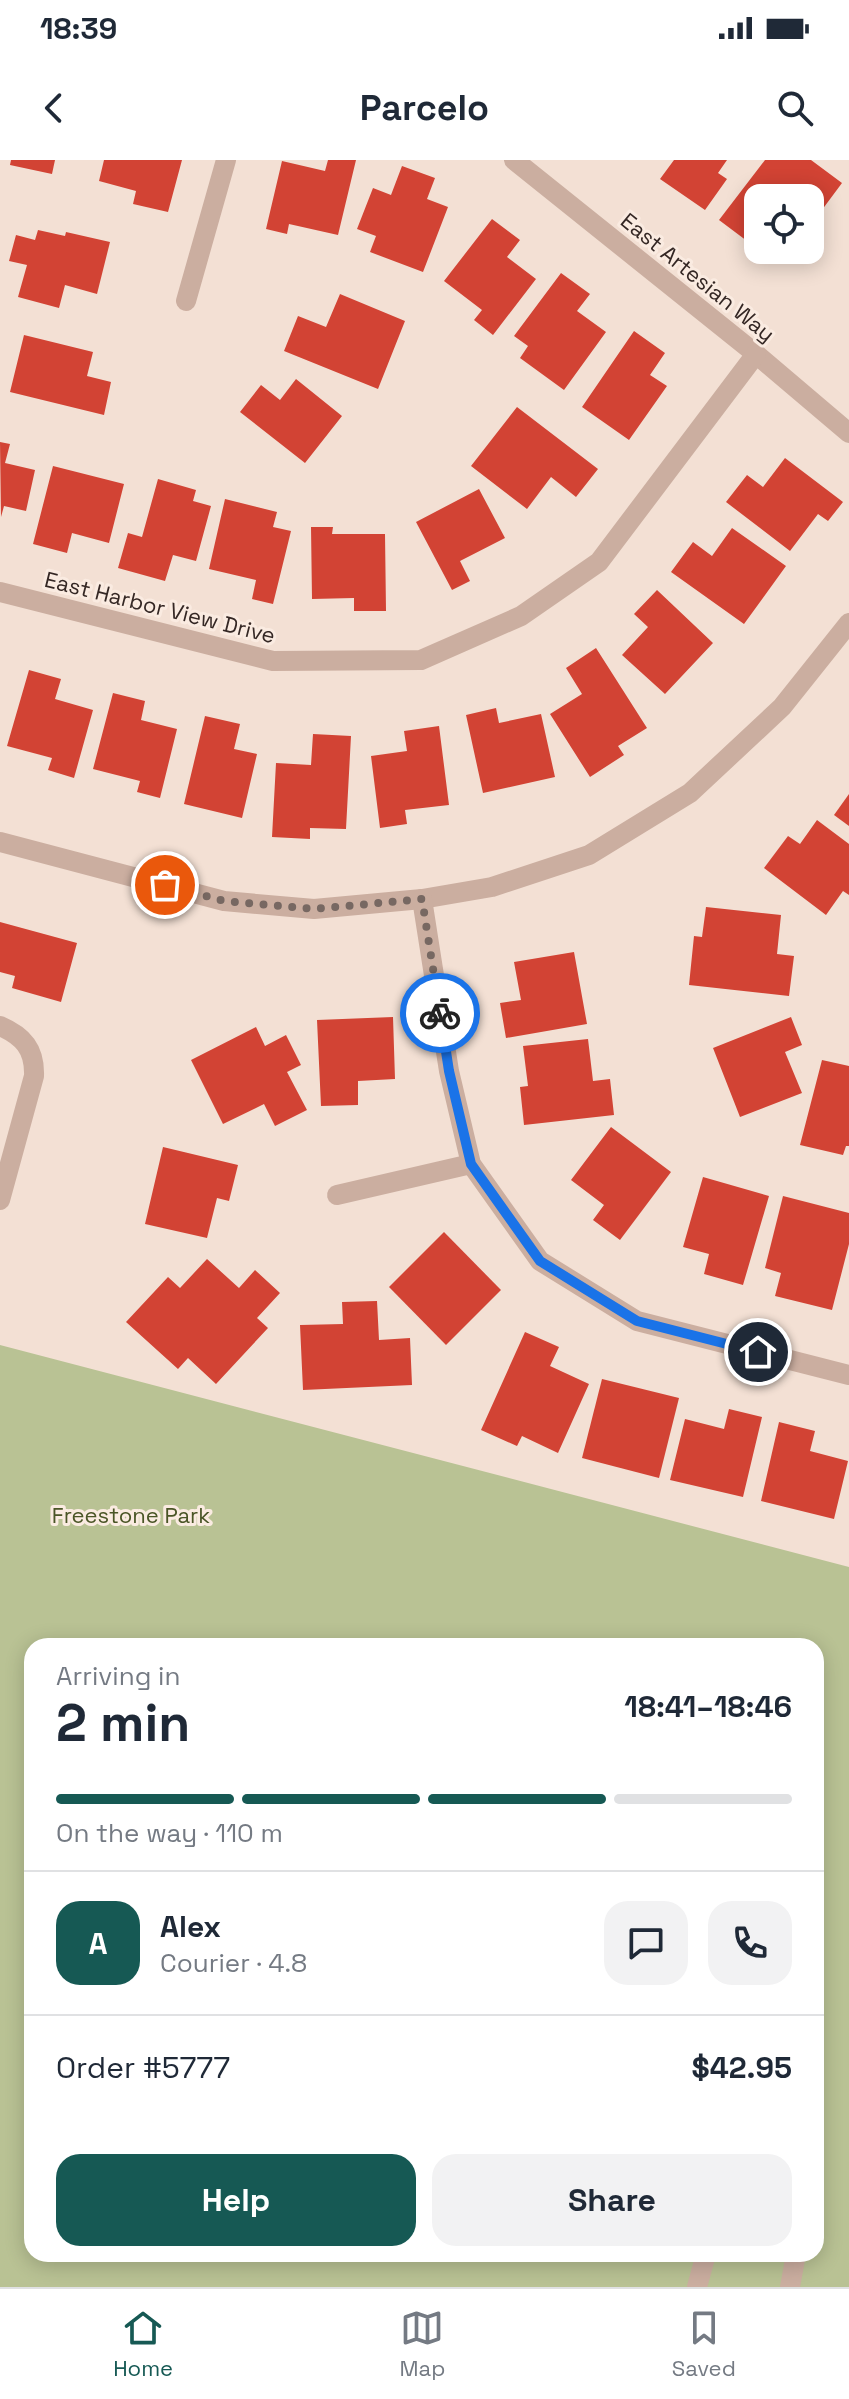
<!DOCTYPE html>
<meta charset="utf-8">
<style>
:root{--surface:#fff;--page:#f2f2f3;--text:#1f2937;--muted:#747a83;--line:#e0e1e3;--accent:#165954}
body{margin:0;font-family:"Space Grotesk",sans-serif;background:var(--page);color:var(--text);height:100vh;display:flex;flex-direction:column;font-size:30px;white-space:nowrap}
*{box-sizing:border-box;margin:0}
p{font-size:26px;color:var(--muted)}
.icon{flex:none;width:44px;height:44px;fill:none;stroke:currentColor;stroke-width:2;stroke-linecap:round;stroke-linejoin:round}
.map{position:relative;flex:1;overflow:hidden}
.side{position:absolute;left:24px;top:1478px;width:800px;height:624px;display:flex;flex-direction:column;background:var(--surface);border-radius:24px;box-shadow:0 4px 20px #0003}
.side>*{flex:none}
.controls{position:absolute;left:744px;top:24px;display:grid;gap:16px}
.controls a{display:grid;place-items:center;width:80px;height:80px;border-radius:16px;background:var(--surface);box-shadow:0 4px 20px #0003;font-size:40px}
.pin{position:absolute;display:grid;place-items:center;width:68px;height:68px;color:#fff;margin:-34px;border:4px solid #fff;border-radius:50%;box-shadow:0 2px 8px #0007}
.courier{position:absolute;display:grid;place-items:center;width:80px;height:80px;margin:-40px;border:6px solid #1a73e8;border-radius:50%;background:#fff;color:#222;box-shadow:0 2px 10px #0007}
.headline em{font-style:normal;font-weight:600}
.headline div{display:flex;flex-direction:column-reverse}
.headline{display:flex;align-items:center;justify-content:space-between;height:136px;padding:0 32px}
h1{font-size:52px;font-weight:600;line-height:60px}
.bar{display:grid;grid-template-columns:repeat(4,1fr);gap:12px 8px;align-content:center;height:96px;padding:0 32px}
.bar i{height:10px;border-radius:6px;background:var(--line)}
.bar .active{background:var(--accent)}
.bar p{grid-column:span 4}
.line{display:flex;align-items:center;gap:20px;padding:0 32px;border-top:2px solid var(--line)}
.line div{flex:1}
.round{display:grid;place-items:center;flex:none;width:84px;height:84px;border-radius:24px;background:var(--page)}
.primary-button{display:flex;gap:16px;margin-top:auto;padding:16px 32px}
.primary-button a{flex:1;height:92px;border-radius:24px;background:var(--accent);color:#fff;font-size:32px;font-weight:600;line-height:92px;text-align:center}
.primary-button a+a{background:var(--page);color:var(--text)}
.status{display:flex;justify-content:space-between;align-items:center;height:56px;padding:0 40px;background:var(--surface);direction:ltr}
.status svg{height:22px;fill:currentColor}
header{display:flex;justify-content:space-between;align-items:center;height:104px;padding:0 32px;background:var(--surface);font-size:36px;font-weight:600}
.dock{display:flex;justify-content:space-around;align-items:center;height:112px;border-top:2px solid var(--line);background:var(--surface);font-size:22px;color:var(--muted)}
.dock a{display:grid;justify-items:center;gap:4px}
.dock .active{color:var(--accent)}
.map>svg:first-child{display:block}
.green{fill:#b9c294;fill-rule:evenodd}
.building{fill:#d24334}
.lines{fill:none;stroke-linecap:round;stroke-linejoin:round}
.minor{stroke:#cbaea0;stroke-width:20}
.done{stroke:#776862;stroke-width:8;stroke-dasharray:0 14.4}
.route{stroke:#1a73e8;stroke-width:10}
.labels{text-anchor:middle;stroke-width:6;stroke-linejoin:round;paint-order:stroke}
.street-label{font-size:22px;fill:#342724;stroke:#faebe1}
.park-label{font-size:22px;fill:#4a5526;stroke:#faebe1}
</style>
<div class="status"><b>18:39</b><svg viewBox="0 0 49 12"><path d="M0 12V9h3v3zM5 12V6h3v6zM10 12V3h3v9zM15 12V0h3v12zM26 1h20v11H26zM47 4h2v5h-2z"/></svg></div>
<header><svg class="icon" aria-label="back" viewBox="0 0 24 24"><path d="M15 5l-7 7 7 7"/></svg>Parcelo<svg class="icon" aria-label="search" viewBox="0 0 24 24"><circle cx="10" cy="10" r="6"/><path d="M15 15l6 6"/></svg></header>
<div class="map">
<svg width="849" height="2127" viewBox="0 0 849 2127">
<rect width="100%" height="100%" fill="#f3e0d4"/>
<!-- green -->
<path class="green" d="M0 1185 849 1407V2127H0ZM32 1486H816V2094H32Z"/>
<!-- building -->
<g class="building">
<polygon points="11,0 55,0 52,14 10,5"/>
<polygon points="104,0 182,0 168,52 133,44 136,31 99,21"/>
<polygon points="328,0 356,0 338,75 289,64 287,74 266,69 282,1 325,11"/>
<polygon points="674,0 727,0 718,13 727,19 705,50 660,19"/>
<polygon points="765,0 811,0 842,23 810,66 810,38 758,38 758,67 747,81 719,60"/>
<polygon points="402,6 435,18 427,39 448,47 423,112 370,92 376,76 357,69 373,28 391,35"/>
<polygon points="492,59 520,80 507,97 536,119 493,175 474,160 482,150 444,121"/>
<polygon points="38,70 65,76 66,72 110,82 97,134 65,125 59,148 18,137 27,105 9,101 16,75 35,80"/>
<polygon points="561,113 590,134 577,151 606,172 564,230 520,198 528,186 514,176"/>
<polygon points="340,134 405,161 378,229 284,191 298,156 326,167"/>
<polygon points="634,171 665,193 650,215 667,226 629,280 582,247"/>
<polygon points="24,175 93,192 87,216 111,222 104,255 10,232"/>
<polygon points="296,219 342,256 305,303 240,252 261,225 280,240"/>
<polygon points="517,247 598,309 576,337 551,317 527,349 471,306"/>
<polygon points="0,282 10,284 5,303 35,310 26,351 4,346 1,357"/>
<polygon points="785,298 843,342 828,361 818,354 790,391 726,342 747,315 763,327"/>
<polygon points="53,306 124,324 109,383 72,373 67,393 33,384"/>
<polygon points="158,319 196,330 193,341 211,346 196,401 173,395 165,421 118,408 128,373 142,377"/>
<polygon points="479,329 505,378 460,401 470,421 452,430 416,362"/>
<polygon points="225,339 277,352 273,367 291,371 273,444 252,439 256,420 209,409"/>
<polygon points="311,367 333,367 332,374 385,374 386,451 354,451 354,438 312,439"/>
<polygon points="732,368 786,406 744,464 671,412 693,382 712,396"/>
<polygon points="657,430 713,483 665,534 622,495 648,467 634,454"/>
<polygon points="596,488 647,568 618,586 624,595 590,617 550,554 582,534 566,508"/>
<polygon points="29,510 61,519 55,539 93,550 74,618 48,610 52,598 7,586"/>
<polygon points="113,533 145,541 141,560 177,569 160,638 137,632 140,621 93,609"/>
<polygon points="496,548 499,563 541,554 555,617 483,633 466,555"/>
<polygon points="205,556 240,564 234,589 257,594 242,658 184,644"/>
<polygon points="439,566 449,645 405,650 407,664 380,668 371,596 407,591 404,571"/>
<polygon points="313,574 351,576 346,669 310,668 310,679 272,677 276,603 311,605"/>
<polygon points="849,634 849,666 834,655"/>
<polygon points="817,660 849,684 849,735 843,731 826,755 764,708 788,676 800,684"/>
<polygon points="706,747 781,755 777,794 794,796 789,836 689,825 694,776 702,777"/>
<polygon points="0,762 77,783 61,842 12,828 15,816 0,812"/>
<polygon points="574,792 587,864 506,878 500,843 521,840 514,802"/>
<polygon points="393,857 395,919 358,921 358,945 321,946 317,860"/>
<polygon points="791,857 802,885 785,892 802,933 740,957 713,888"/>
<polygon points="256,867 265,886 286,875 301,905 287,912 307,950 275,966 264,944 223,964 191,900"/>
<polygon points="588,879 593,921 610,919 614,955 524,965 520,927 528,926 523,886"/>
<polygon points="822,900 849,906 849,986 846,986 843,995 800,985"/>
<polygon points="611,967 671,1012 620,1080 593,1060 604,1045 571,1020"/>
<polygon points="163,987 238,1005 229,1041 217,1038 207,1078 145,1064"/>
<polygon points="703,1017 769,1036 743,1125 704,1114 709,1094 683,1087"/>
<polygon points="783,1036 849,1053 849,1084 832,1150 775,1136 781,1113 765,1108"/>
<polygon points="444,1072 501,1130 446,1185 389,1127"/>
<polygon points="207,1099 239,1128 255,1110 280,1133 257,1158 268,1168 216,1224 188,1198 178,1209 126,1162 168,1117 180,1128"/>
<polygon points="377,1141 379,1180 410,1178 412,1225 303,1230 300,1165 343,1164 342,1142"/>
<polygon points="525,1172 559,1187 550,1206 589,1224 558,1293 522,1276 517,1286 481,1270"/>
<polygon points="602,1219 679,1238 659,1318 582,1298"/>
<polygon points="729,1249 762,1257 743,1337 670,1320 685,1259 724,1269"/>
<polygon points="779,1262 815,1271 810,1291 848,1301 834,1359 761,1341"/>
</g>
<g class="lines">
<!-- minor -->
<g class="minor">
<polyline points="514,0 756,194 849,273"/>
<polyline points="186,141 226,0"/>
<polyline points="0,432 273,501 421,500 521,456 599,402 756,194"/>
<polyline points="0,682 224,741 314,749 422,739 492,727 589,695 690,633 782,547 849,463"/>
<polyline points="422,739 449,911 471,1004 540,1101 637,1161 849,1215"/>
<path d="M0 866C23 876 35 889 34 916L0 1040"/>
<polyline points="337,1035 471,1004"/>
<polyline points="697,2127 706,2094"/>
<polyline points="790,2127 796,2094"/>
</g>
</g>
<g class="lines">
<!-- done -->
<polyline class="done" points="165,725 224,741 314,749 422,739 440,853"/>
<!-- route -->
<polyline class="route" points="440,853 449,911 471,1004 540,1101 637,1161 758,1192"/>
</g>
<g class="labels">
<!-- street labels -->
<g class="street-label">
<text transform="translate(698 117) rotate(39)" y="8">East Artesian Way</text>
<text transform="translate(160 447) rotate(14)" y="8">East Harbor View Drive</text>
</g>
<!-- park labels -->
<g class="park-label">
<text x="131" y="1363">Freestone Park</text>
</g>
</g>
</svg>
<div class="controls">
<a><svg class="icon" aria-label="locate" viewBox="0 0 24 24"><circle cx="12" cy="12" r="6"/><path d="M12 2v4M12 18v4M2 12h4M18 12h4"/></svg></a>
</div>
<div class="pin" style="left:165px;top:725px;background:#ea580c"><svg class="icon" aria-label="bag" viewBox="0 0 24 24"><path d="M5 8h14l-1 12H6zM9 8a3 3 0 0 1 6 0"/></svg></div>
<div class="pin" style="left:758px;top:1192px;background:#1f2937"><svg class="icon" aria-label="home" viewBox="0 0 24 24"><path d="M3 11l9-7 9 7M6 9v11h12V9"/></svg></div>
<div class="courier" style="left:440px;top:853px"><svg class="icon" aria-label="bike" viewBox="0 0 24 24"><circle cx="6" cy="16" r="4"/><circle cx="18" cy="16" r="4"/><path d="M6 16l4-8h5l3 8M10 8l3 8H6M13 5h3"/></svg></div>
<section class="side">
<div class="headline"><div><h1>2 min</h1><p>Arriving in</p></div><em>18:41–18:46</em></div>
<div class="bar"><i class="active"></i><i class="active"></i><i class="active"></i><i></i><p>On the way · 110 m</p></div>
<div class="line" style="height:144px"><b class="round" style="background:var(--accent);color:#fff">A</b><div><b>Alex</b><p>Courier · 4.8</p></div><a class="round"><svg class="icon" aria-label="chat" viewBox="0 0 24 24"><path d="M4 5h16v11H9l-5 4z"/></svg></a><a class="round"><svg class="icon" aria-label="phone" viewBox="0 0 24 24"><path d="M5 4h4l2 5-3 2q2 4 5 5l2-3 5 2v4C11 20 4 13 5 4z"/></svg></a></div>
<div class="line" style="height:104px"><div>Order #5777</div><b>$42.95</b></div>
<div class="primary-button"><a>Help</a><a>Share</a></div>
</section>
</div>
<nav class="dock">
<a class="active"><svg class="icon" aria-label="home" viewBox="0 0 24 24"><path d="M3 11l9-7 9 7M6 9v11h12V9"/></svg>Home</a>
<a><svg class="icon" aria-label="map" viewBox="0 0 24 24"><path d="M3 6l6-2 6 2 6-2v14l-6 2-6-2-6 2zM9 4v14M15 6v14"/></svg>Map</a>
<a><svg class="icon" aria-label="saved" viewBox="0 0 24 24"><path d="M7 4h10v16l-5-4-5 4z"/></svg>Saved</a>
</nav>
